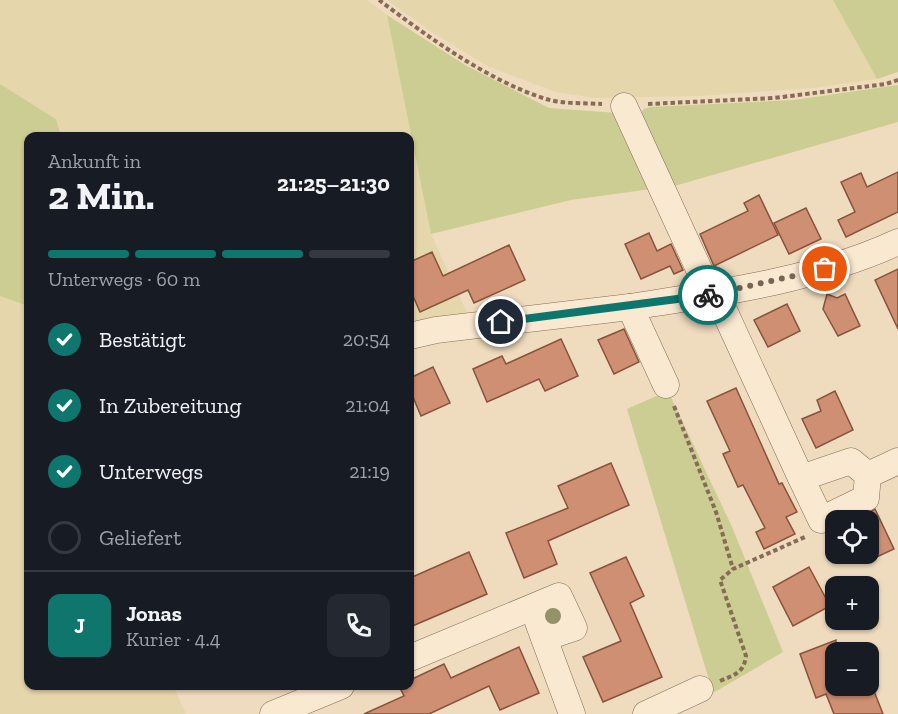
<!DOCTYPE html>
<html lang="de">
<meta charset="utf-8">
<style>
:root{--surface:#171b24;--page:#242831;--text:#f1f3f6;--muted:#9ea1a6;--line:#363941;--accent:#0f766e}
body{margin:0;font-family:"Zilla Slab",serif;background:var(--page);color:var(--text);height:100vh;display:flex;flex-direction:column;font-size:22px;white-space:nowrap}
*{box-sizing:border-box;margin:0}
p{font-size:20px;color:var(--muted)}
.icon{flex:none;width:33px;height:33px;fill:none;stroke:currentColor;stroke-width:2;stroke-linecap:round;stroke-linejoin:round}
.map{position:relative;flex:1;overflow:hidden}
.drawer{position:absolute;left:24px;top:132px;width:390px;height:558px;display:flex;flex-direction:column;background:var(--surface);border-radius:12px;box-shadow:0 2px 4px #0004}
.drawer>*{flex:none}
.tools{position:absolute;left:825px;top:510px;display:grid;gap:12px}
.tools a{display:grid;place-items:center;width:54px;height:54px;border-radius:12px;background:var(--surface);box-shadow:0 2px 4px #0004;font-size:30px}
.pin{position:absolute;display:grid;place-items:center;width:51px;height:51px;color:#fff;margin:-26px;border:3px solid #fff;border-radius:50%;box-shadow:0 2px 6px #0007}
.courier{position:absolute;display:grid;place-items:center;width:60px;height:60px;margin:-30px;border:4px solid #0f766e;border-radius:50%;background:#fff;color:#222;box-shadow:0 2px 8px #0007}
.headline em{font-style:normal;font-weight:700}
.headline div{display:flex;flex-direction:column-reverse}
.headline{display:flex;align-items:center;justify-content:space-between;height:102px;padding:0 24px}
h1{font-size:39px;font-weight:700;line-height:45px}
.bar{display:grid;grid-template-columns:repeat(4,1fr);gap:9px 6px;align-content:center;height:72px;padding:0 24px}
.bar i{height:8px;border-radius:4px;background:var(--line)}
.bar .selected{background:var(--accent)}
.bar p{grid-column:span 4}
.line{display:flex;align-items:center;gap:15px;padding:0 24px;border-top:2px solid var(--line)}
.line div{flex:1}
.round{display:grid;place-items:center;flex:none;width:63px;height:63px;border-radius:12px;background:var(--page)}
ol{padding:0 24px;list-style:none}
li{display:flex;align-items:center;gap:18px;height:66px}
li p{margin-inline-start:auto}
li .icon{padding:6px;border-radius:50%;background:var(--accent);color:#fff;stroke-width:4}
li:last-child{color:var(--muted)}
li i{width:33px;height:33px;border:3px solid var(--line);border-radius:50%}
.map>svg:first-child{display:block}
.farmland{fill:#e5d6ab}
.green{fill:#cccd92}
.building{fill:#cf8f72;stroke:#88523b;stroke-width:1.5}
.lines{fill:none;stroke-linecap:round;stroke-linejoin:round}
.minor-casing{stroke:#886b56;stroke-width:27}
.path{stroke:#886b56;stroke-width:4;stroke-dasharray:4.5 3;stroke-linecap:butt}
.minor{stroke:#fae9d1;stroke-width:26}
.tree{fill:#959168}
.done{stroke:#776554;stroke-width:6;stroke-dasharray:0 10.8}
.route{stroke:#0f766e;stroke-width:8}
</style>
<div class="map">
<svg width="898" height="714" viewBox="0 0 898 714">
<rect width="100%" height="100%" fill="#efdbbe"/>
<!-- farmland -->
<g class="farmland">
<polygon points="0,0 367,0 387,15 431,234 468,315 410,327 410,136 61,136 55,118 0,84"/>
<polygon points="387,0 833,0 877,79 812,88 698,96 595,98 556,92 489,67 430,31"/>
<polygon points="0,296 28,306 28,686 173,686 186,714 0,714"/>
</g>
<!-- green -->
<g class="green">
<polygon points="833,0 898,0 898,72 877,79"/>
<polygon points="387,15 465,65 549,108 617,113 651,189 571,200 431,234"/>
<polygon points="0,84 56,119 61,136 28,136 28,306 0,296"/>
<polygon points="898,85 898,122 671,187 638,116 644,109 651,107 794,100"/>
<polygon points="668,391 732,527 783,652 713,693 627,409"/>
</g>
<!-- building -->
<g class="building">
<polygon points="898,172 898,212 846,237 838,220 855,212 841,182 861,173 867,187"/>
<polygon points="759,195 778,235 714,266 700,234 748,211 744,203"/>
<polygon points="806,208 821,239 789,254 774,223"/>
<polygon points="649,233 657,251 671,244 683,270 674,274 670,266 641,279 625,244"/>
<polygon points="509,245 525,280 474,303 468,290 420,312 410,289 410,262 432,252 443,276"/>
<polygon points="898,269 898,329 875,280"/>
<polygon points="827,294 837,298 845,294 860,326 838,336 823,309"/>
<polygon points="787,304 800,331 768,347 754,320"/>
<polygon points="624,329 639,362 614,374 598,340"/>
<polygon points="561,339 578,376 545,391 539,379 487,402 473,369 502,356 506,364"/>
<polygon points="433,367 450,403 421,416 410,390 410,378"/>
<polygon points="736,388 779,484 782,483 797,512 786,517 795,534 764,549 756,532 765,528 743,485 738,487 723,454 730,451 707,401"/>
<polygon points="835,391 853,430 816,448 802,419 821,411 817,400"/>
<polygon points="611,463 629,505 548,541 557,564 524,578 506,533 568,508 558,486"/>
<polygon points="875,509 894,549 868,561 868,513"/>
<polygon points="469,552 487,594 410,627 410,578"/>
<polygon points="626,557 644,596 630,603 662,677 603,702 583,657 621,641 590,573"/>
<polygon points="809,567 830,606 793,626 773,587"/>
<polygon points="836,640 836,686 872,686 883,714 834,714 826,694 816,698 800,654"/>
<polygon points="519,647 539,693 500,710 489,686 429,714 364,714 404,696 399,686 410,686 410,680 444,664 451,678"/>
</g>
<g class="lines">
<!-- minor casing -->
<g class="minor-casing">
<g id="minor">
<polyline points="624,106 703,278 716,293 801,478"/>
<polyline points="410,336 436,330 630,307"/>
<path d="M666 385 630 307C720 293 816 280 898 242"/>
<polygon points="851,461 868,475 866,498 821,520 801,478"/>
<polyline points="868,475 898,461"/>
<polyline points="538,622 572,714"/>
<polyline points="410,658 559,596 574,628 544,638"/>
<polyline points="273,714 341,686"/>
<polyline points="646,714 700,689"/>
</g>
</g>
<!-- path -->
<g class="path">
<path d="M379 0C427 36 488 81 546 99 563 104 585 103 602 104"/>
<polyline points="648,104 774,98 886,84 898,80"/>
<polyline points="674,406 716,512 733,569"/>
<path d="M720 681C734 675 744 673 746 656L720 580 733 569 805 537"/>
</g>
<!-- minor -->
<use href="#minor" class="minor"/>
</g>
<!-- trees -->
<circle class="tree" cx="553" cy="616" r="8"/>
<g class="lines">
<!-- done -->
<polyline class="done" points="708,295 825,269"/>
<!-- route -->
<polyline class="route" points="501,322 708,295"/>
</g>
</svg>
<div class="tools">
<a><svg class="icon" aria-label="locate" viewBox="0 0 24 24"><circle cx="12" cy="12" r="6"/><path d="M12 2v4M12 18v4M2 12h4M18 12h4"/></svg></a>
<a>+</a>
<a>−</a>
</div>
<div class="pin" style="left:825px;top:269px;background:#ea580c"><svg class="icon" aria-label="bag" viewBox="0 0 24 24"><path d="M5 8h14l-1 12H6zM9 8a3 3 0 0 1 6 0"/></svg></div>
<div class="pin" style="left:501px;top:322px;background:#1f2937"><svg class="icon" aria-label="home" viewBox="0 0 24 24"><path d="M3 11l9-7 9 7M6 9v11h12V9"/></svg></div>
<div class="courier" style="left:708px;top:295px"><svg class="icon" aria-label="bike" viewBox="0 0 24 24"><circle cx="6" cy="16" r="4"/><circle cx="18" cy="16" r="4"/><path d="M6 16l4-8h5l3 8M10 8l3 8H6M13 5h3"/></svg></div>
<section class="drawer">
<div class="headline"><div><h1>2 Min.</h1><p>Ankunft in</p></div><em>21:25–21:30</em></div>
<div class="bar"><i class="selected"></i><i class="selected"></i><i class="selected"></i><i></i><p>Unterwegs · 60 m</p></div>
<ol>
<li><svg class="icon" aria-label="check" viewBox="0 0 24 24"><path d="M5 12l5 5 9-10"/></svg>Bestätigt<p>20:54</p></li>
<li><svg class="icon" aria-label="check" viewBox="0 0 24 24"><path d="M5 12l5 5 9-10"/></svg>In Zubereitung<p>21:04</p></li>
<li><svg class="icon" aria-label="check" viewBox="0 0 24 24"><path d="M5 12l5 5 9-10"/></svg>Unterwegs<p>21:19</p></li>
<li><i></i>Geliefert</li>
</ol>
<div class="line" style="height:108px"><b class="round" style="background:var(--accent);color:#fff">J</b><div><b>Jonas</b><p>Kurier · 4.4</p></div><a class="round"><svg class="icon" aria-label="phone" viewBox="0 0 24 24"><path d="M5 4h4l2 5-3 2q2 4 5 5l2-3 5 2v4C11 20 4 13 5 4z"/></svg></a></div>
</section>
</div>
